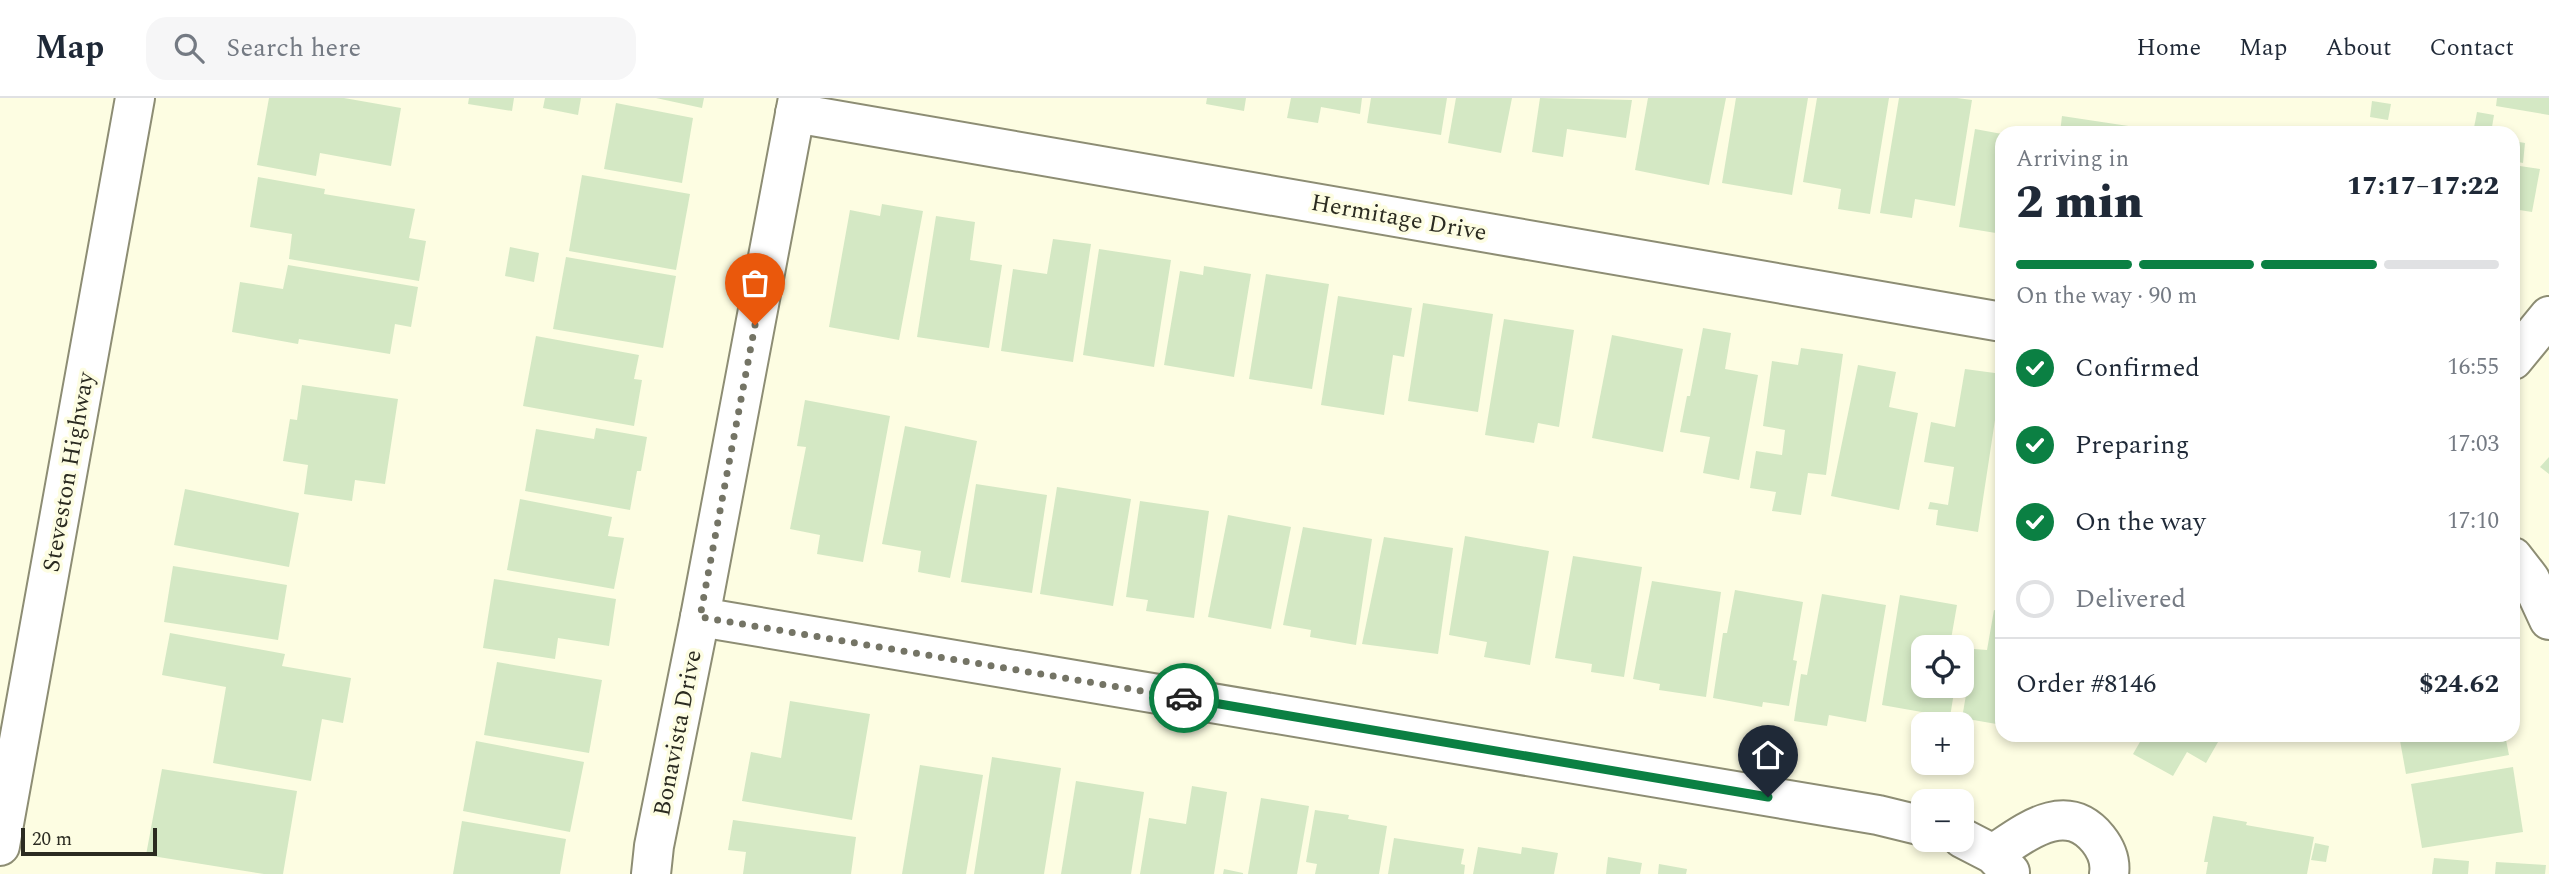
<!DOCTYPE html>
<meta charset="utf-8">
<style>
:root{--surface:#fff;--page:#f6f6f7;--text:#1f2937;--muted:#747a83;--line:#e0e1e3;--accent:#0b8043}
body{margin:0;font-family:Spectral,serif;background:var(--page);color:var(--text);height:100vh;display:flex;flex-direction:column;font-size:26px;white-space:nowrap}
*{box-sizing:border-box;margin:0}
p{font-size:23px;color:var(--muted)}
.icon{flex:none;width:38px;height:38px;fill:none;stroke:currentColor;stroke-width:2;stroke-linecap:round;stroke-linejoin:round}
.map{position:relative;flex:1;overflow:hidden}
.drawer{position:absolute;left:1995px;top:28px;width:525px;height:616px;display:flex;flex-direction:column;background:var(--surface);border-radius:21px;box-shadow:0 4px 10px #0003}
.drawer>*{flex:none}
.controls{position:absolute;left:1911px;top:537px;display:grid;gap:14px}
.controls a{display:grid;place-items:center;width:63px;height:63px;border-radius:14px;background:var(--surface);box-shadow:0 4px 10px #0003;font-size:35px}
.scale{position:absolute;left:21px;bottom:18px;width:136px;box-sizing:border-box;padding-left:7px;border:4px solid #2b2b21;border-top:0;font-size:19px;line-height:24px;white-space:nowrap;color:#2b2b21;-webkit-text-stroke:5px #fdfde2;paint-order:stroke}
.pin{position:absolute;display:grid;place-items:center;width:60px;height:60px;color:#fff;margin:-72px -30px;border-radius:50% 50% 50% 0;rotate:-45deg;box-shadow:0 0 7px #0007}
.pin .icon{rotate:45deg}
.courier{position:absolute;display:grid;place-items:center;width:70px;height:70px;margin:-35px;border:5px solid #0b8043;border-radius:50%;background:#fff;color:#222;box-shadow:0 2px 9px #0007}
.overview em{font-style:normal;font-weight:800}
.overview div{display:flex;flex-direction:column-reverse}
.overview{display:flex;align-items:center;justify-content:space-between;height:119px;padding:0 21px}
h1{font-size:46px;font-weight:800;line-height:52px}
.bar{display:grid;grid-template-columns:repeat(4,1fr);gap:10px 7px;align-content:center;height:84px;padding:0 21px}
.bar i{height:9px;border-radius:5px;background:var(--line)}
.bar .active{background:var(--accent)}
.bar p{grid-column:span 4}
.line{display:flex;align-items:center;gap:18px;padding:0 21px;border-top:2px solid var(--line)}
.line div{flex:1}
ol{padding:0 21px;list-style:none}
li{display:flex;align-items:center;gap:21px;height:77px}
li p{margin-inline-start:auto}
li .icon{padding:7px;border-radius:50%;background:var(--accent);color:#fff;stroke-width:4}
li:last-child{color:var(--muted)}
li i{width:38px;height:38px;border:4px solid var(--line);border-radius:50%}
header{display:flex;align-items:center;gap:42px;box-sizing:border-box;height:98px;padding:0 35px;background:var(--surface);border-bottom:2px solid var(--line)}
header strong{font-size:33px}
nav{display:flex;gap:38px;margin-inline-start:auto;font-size:24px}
.search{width:490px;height:63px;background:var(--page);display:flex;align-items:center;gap:18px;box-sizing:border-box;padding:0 24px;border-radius:21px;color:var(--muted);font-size:26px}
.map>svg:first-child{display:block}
.building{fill:#d4e8c4}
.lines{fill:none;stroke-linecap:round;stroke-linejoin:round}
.minor-casing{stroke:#8d8d74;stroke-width:42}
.major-casing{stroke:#8d8d74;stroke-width:42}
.minor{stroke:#fff;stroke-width:38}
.major{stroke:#fff;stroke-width:38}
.done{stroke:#747465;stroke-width:7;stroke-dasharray:0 12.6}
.route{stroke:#0b8043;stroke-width:9}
.labels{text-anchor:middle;stroke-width:7;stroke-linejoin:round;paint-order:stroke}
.street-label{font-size:24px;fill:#2b2b21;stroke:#fdfde2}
</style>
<header>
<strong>Map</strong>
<div class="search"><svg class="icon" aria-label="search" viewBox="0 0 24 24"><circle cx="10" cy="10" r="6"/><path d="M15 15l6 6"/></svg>Search here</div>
<nav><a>Home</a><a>Map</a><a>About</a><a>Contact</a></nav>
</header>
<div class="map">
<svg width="2549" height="776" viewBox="0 0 2549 776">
<rect width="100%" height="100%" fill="#fdfde2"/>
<!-- building -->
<g class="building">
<polygon points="269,0 344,0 401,10 391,68 320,55 316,78 257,67"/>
<polygon points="469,0 514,0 512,13 468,6"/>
<polygon points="545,0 581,0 578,17 543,10"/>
<polygon points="656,0 704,0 702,10"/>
<polygon points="1207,0 1246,0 1244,13 1206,6"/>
<polygon points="1291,0 1362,0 1360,16 1321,9 1318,25 1287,20"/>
<polygon points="1371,0 1447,0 1441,37 1367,25"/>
<polygon points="1456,0 1512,0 1501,55 1448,45"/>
<polygon points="1540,0 1632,2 1626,40 1567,31 1563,59 1532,54"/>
<polygon points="1648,0 1726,0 1709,87 1635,72"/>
<polygon points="1736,0 1808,0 1792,97 1722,85"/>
<polygon points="1817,0 1889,0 1870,116 1838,111 1841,91 1803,84"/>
<polygon points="1899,0 1957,0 1972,2 1955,108 1915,101 1912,120 1880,115"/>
<polygon points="2497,0 2549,0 2549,17 2496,8"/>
<polygon points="2372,3 2391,6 2388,22 2370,19"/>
<polygon points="616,5 693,20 682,85 604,71"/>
<polygon points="2477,14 2494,17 2491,35 2473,35"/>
<polygon points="2062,18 2135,29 2134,35 2060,35"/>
<polygon points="1975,31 2002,36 2002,136 1959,129"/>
<polygon points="2513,43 2525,45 2523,65 2513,63"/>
<polygon points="2513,67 2540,71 2532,114 2513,111"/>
<polygon points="582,77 690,96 676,172 569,153"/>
<polygon points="258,79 325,91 324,96 415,111 409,140 426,143 419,183 289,161 292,136 250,129"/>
<polygon points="882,106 923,113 899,242 829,229 850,112 880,118"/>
<polygon points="936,118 975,124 970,162 1002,167 989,250 917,239"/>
<polygon points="1053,141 1091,146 1073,264 1001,253 1013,171 1047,176"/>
<polygon points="510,149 539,155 534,184 505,178"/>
<polygon points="1099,151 1171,162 1154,269 1083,257"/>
<polygon points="566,159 676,178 663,250 553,231"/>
<polygon points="288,167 418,189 411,229 395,226 390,256 299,241 298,246 232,234 240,184 283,191"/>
<polygon points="1204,168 1251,176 1234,279 1164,267 1180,173 1203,177"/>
<polygon points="1266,176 1329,186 1312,291 1249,281"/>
<polygon points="1338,198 1412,210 1404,259 1393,257 1384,317 1321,307"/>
<polygon points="1423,205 1493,216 1478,314 1408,303"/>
<polygon points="1504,221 1574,232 1559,329 1538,325 1534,345 1485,337"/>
<polygon points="1703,230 1731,235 1725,271 1758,277 1739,382 1703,375 1710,339 1680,334 1687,298 1690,298"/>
<polygon points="1612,237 1683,251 1663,354 1592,340"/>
<polygon points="536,238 639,257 634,281 642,282 634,328 523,308"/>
<polygon points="1801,250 1843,256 1826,377 1808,375 1801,417 1772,413 1776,394 1750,390 1756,353 1782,357 1785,332 1763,328 1772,263 1798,267"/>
<polygon points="1858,267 1896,274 1889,309 1918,315 1899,412 1831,398"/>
<polygon points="1965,271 2002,276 1978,434 1936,427 1938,412 1928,411 1930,404 1948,407 1954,369 1924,364 1931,324 1955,329"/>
<polygon points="302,287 398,301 385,386 355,382 352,403 304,396 308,367 283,363 290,321 297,322"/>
<polygon points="805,302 890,318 863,464 817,456 820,437 790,431 806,349 797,348"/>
<polygon points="905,328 977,343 950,480 918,474 921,453 882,446"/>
<polygon points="596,330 647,339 641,373 637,373 630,412 525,393 536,331 594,341"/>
<polygon points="2549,359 2549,376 2540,369"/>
<polygon points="976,386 1047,397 1032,495 961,484"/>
<polygon points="1057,389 1131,401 1113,508 1040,496"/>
<polygon points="185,391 299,415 289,469 174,447"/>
<polygon points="520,401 612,419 608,438 624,440 614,491 507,472"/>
<polygon points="1140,403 1209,413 1194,520 1146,513 1148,502 1126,499"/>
<polygon points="1228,417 1291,429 1271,531 1208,519"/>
<polygon points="1303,429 1372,441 1356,547 1310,539 1311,532 1283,527"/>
<polygon points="1465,438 1549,453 1530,567 1484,559 1487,544 1449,537"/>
<polygon points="1384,439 1453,450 1438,556 1362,546"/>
<polygon points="1573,458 1642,469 1624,579 1591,574 1592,566 1555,560"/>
<polygon points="173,468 287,487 278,542 164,524"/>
<polygon points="494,481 616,501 609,548 558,540 555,561 483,550"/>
<polygon points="1652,483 1721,494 1706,599 1659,592 1660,586 1633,581"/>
<polygon points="1735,492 1803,504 1793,562 1797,563 1789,608 1763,604 1762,609 1713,600 1723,535 1727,535"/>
<polygon points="1822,496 1886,507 1866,624 1829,617 1827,628 1794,623 1801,576 1807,577"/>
<polygon points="1900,497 1957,507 1950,547 1956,550 1923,550 1923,588 1955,588 1950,619 1882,607"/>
<polygon points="1994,512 2002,514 2002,627 1962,620 1974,551 1987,552"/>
<polygon points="170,535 285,556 282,568 351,580 343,625 322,621 311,683 213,665 226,589 162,577"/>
<polygon points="497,564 602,582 589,655 484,637"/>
<polygon points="790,603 870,616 852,722 742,703 751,654 781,660"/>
<polygon points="2096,637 2120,637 2119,642"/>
<polygon points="2144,637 2222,637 2206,665 2187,654 2173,678 2133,656"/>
<polygon points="2399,637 2505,637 2509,657 2406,676"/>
<polygon points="476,643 584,664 570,734 463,713"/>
<polygon points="992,659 1061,670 1044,776 974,776"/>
<polygon points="920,667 983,677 966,776 902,776"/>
<polygon points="2513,669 2523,734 2422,750 2411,686"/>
<polygon points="162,671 297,693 283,776 264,776 146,757"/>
<polygon points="1076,683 1144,694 1131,776 1061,776"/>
<polygon points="1192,688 1227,694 1214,776 1140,776 1149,720 1186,726"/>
<polygon points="1261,700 1309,708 1297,776 1248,776"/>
<polygon points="1315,712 1349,717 1348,721 1387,728 1379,776 1315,776 1317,766 1306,764"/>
<polygon points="2213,718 2247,724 2246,727 2314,739 2307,776 2206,776 2208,764 2204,764"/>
<polygon points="733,722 856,739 851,776 743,776 746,754 728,752"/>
<polygon points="462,723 566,741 560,776 453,776"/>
<polygon points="1394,740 1464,751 1461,766 1465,767 1464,776 1388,776"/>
<polygon points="2315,745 2329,748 2326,764 2311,762"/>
<polygon points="1478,749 1521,756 1522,749 1558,755 1554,776 1473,776"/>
<polygon points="1608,759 1642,765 1640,776 1606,776"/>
<polygon points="2434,760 2469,763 2468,776 2432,776"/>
<polygon points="2496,764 2546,767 2545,776 2495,776"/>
<polygon points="1659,766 1687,771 1686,776 1658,776"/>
<polygon points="1224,771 1243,775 1243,776 1223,776"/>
</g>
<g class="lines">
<!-- minor casing -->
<g class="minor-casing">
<g id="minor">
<polyline points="795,15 2002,224"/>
<polyline points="2513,262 2549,218"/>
<polyline points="2513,459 2530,481 2549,522"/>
<polyline points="700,519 1878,717 1923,728"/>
<polyline points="1962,740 1993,756 2010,774"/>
<path d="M1993 756C2025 735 2065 701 2098 741 2106 751 2111 763 2109 776"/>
<polyline points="651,776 654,748 700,519 798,0"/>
</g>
</g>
<!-- major casing -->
<g class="major-casing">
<polyline id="major" points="0,748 135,0"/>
</g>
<!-- minor -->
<use href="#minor" class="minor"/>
<!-- major -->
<use href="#major" class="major"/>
</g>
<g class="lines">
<!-- done -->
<polyline class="done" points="755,227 700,519 1184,600"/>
<!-- route -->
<polyline class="route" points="1184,600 1768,699"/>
</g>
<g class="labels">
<!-- street labels -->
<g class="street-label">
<text transform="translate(1399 119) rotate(10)" y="8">Hermitage Drive</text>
<text transform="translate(68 374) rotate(-80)" y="8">Steveston Highway</text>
<text transform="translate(677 635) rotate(-79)" y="8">Bonavista Drive</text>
</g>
</g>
</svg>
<div class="controls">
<a><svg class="icon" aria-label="locate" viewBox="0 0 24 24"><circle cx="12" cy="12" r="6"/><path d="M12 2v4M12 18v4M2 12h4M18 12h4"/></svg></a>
<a>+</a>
<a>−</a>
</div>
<div class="scale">20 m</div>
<div class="pin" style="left:755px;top:227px;background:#ea580c"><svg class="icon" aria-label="bag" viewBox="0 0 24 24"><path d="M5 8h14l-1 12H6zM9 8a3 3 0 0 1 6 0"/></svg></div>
<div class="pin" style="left:1768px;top:699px;background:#1f2937"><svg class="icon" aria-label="home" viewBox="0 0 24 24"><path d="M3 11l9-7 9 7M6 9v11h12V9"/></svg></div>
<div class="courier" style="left:1184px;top:600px"><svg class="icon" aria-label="car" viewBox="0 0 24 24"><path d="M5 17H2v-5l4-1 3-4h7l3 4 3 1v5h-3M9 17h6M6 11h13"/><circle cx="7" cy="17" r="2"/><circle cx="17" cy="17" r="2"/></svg></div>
<section class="drawer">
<div class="overview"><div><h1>2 min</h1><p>Arriving in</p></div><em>17:17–17:22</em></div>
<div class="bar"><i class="active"></i><i class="active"></i><i class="active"></i><i></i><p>On the way · 90 m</p></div>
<ol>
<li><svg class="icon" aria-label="check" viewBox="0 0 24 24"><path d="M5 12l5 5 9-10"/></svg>Confirmed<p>16:55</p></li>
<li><svg class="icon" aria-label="check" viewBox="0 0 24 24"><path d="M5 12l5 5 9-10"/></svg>Preparing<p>17:03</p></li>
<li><svg class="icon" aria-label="check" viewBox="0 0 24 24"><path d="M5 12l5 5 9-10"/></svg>On the way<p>17:10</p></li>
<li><i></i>Delivered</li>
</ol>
<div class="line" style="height:91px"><div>Order #8146</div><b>$24.62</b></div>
</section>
</div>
